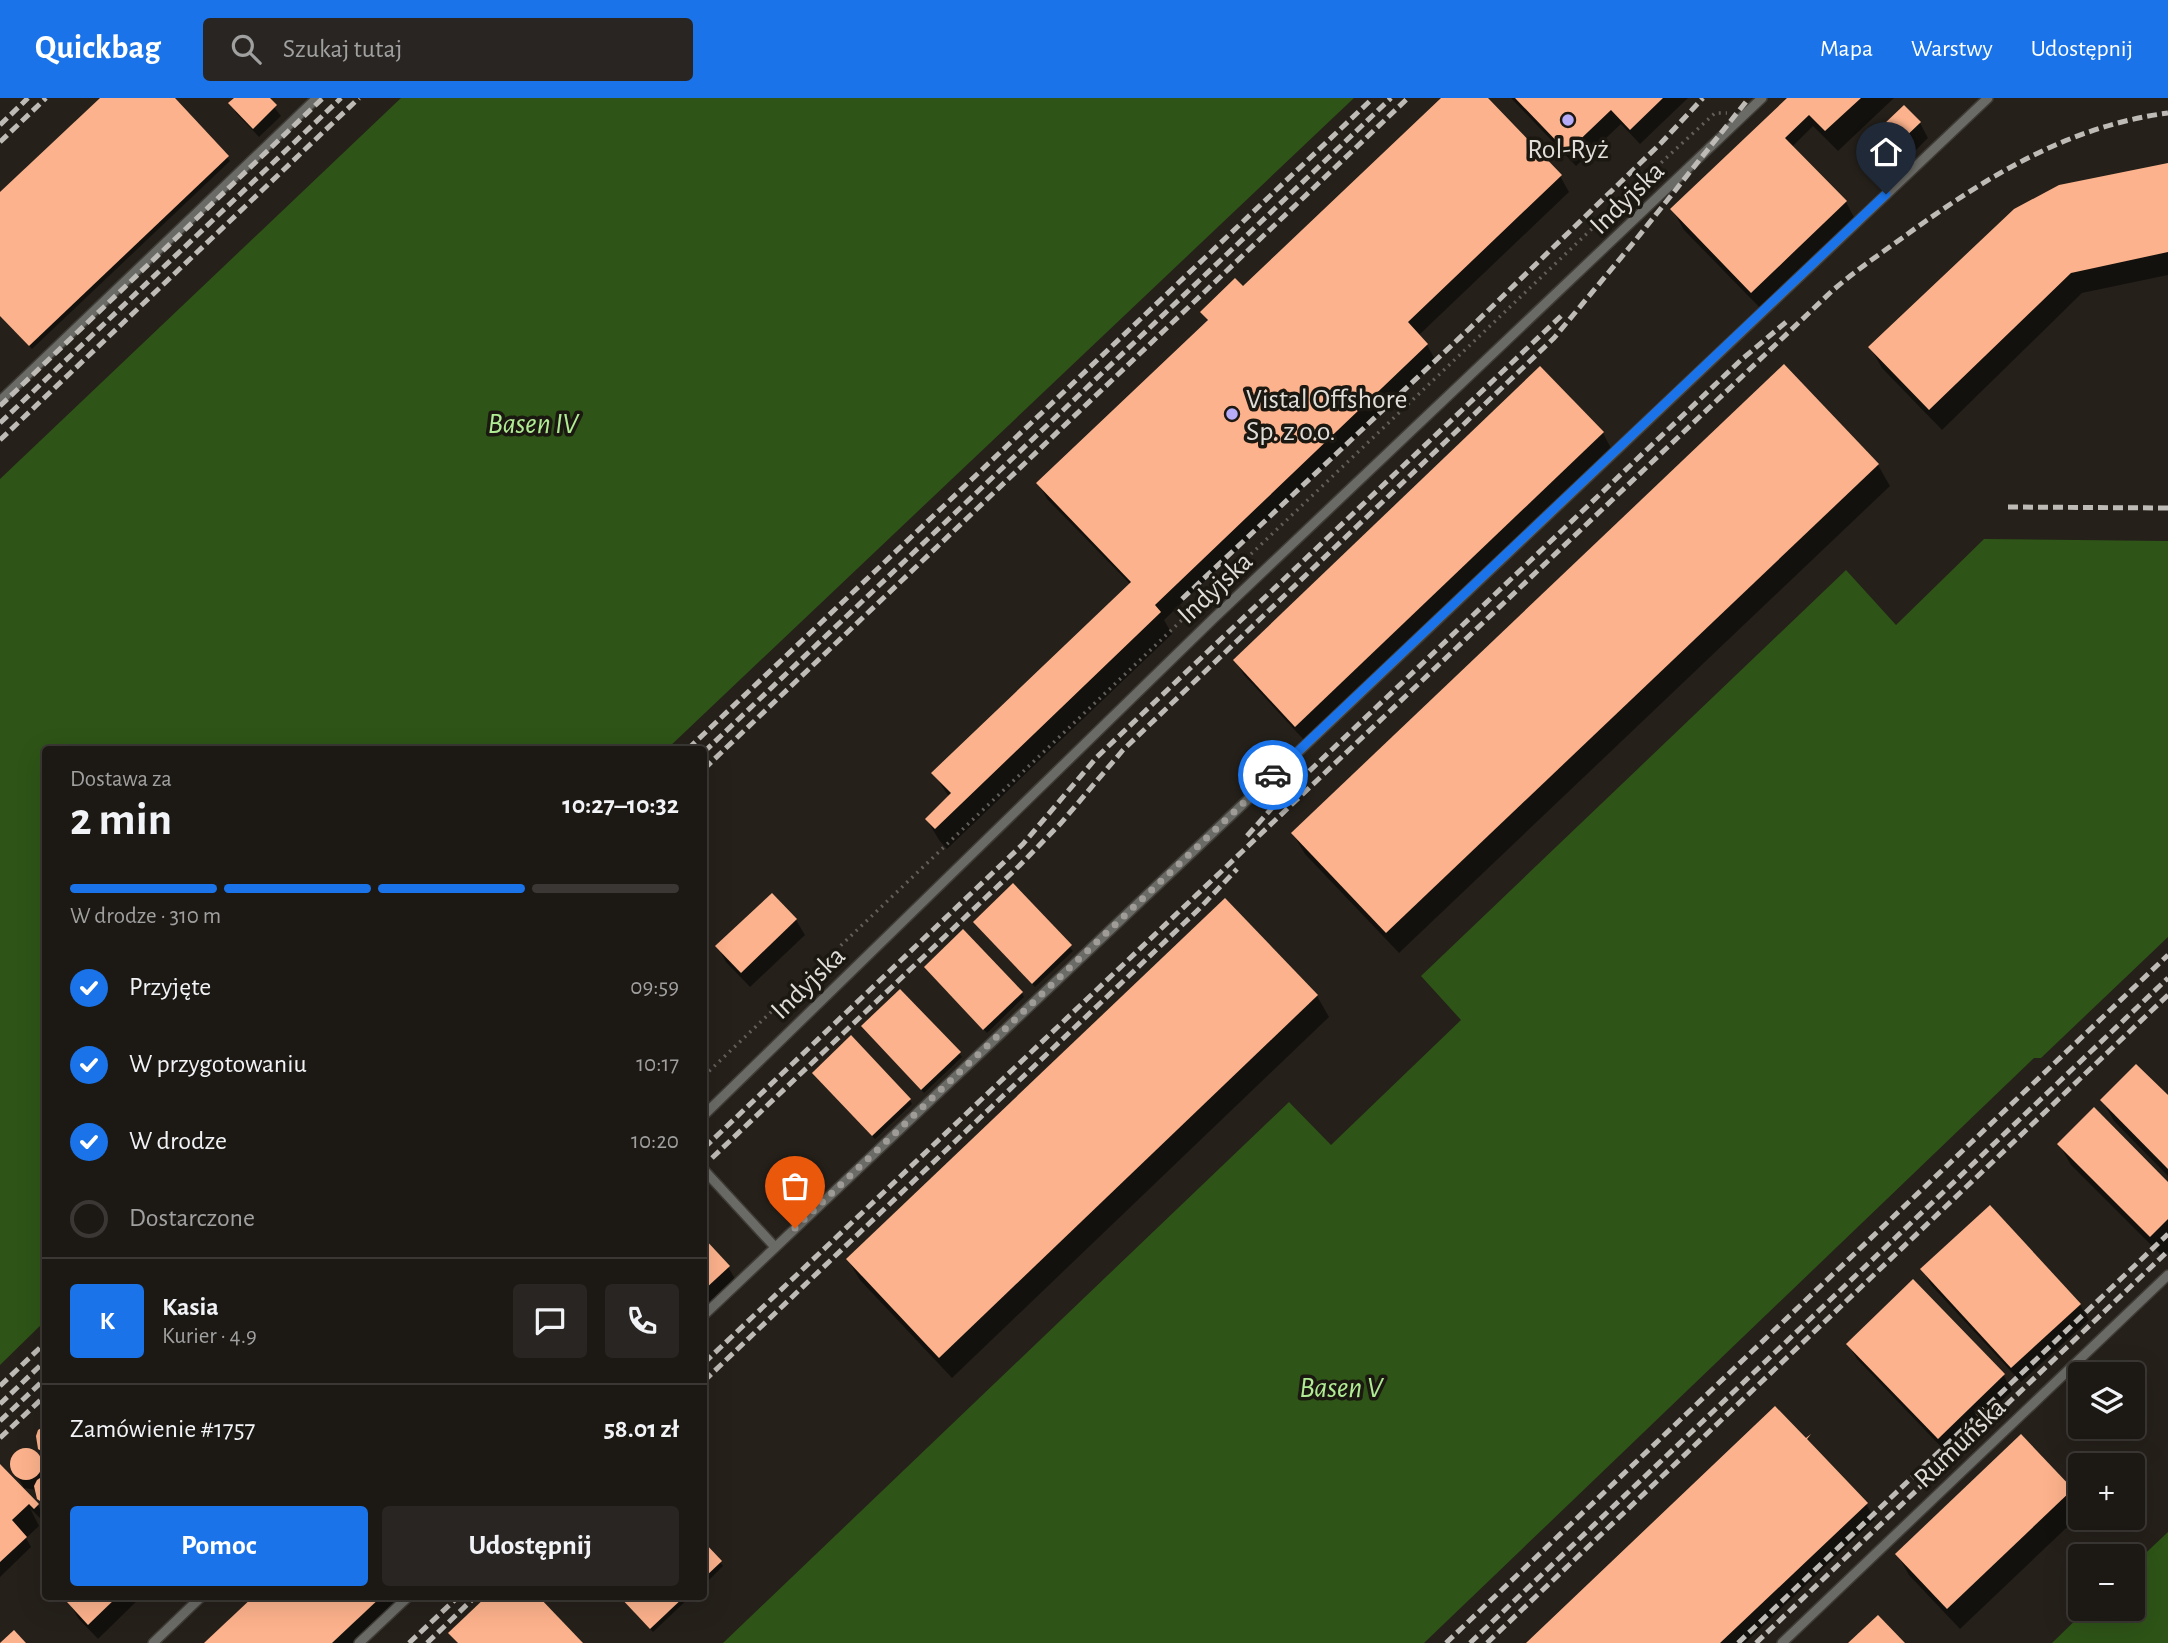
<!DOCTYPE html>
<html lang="pl">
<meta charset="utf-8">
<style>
:root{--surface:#1c1814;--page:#292522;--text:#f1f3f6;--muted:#a0a0a0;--line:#3a3734;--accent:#1a73e8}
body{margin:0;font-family:"Alegreya Sans",sans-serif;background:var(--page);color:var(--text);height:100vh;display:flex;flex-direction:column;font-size:26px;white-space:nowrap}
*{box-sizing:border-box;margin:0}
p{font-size:23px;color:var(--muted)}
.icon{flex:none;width:38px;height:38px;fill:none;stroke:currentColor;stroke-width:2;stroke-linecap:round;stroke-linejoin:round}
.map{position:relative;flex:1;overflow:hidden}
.panel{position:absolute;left:42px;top:648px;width:665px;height:854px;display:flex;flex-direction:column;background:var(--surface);border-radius:7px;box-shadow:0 7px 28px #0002,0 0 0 2px var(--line)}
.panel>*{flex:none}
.buttons{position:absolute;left:2068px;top:1264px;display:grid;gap:14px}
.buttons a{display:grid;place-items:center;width:77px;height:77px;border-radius:7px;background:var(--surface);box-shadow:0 7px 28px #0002,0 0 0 2px var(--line);font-size:35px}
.pin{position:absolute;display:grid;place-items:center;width:60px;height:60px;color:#fff;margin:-72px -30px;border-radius:50% 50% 50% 0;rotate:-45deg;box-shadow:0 0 7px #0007}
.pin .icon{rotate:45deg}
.courier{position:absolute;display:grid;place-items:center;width:70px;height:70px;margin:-35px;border:5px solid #1a73e8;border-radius:50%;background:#fff;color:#222;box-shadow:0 2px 9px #0007}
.head em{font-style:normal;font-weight:700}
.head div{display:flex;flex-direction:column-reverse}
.head{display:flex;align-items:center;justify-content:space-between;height:119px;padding:0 28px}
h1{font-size:46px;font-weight:700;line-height:52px}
.bar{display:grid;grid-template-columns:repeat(4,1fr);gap:10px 7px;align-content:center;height:84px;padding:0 28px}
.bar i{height:9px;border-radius:5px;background:var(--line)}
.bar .selected{background:var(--accent)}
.bar p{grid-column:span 4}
.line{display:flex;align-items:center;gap:18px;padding:0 28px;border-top:2px solid var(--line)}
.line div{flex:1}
.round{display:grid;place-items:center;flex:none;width:74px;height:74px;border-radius:7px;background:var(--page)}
ol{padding:0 28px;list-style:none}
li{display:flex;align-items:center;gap:21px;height:77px}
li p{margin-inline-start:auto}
li .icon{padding:7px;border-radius:50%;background:var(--accent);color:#fff;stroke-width:4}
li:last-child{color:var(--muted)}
li i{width:38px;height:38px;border:4px solid var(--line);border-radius:50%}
.action{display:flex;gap:14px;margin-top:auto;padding:14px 28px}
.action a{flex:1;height:80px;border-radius:7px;background:var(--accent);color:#fff;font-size:28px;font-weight:700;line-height:80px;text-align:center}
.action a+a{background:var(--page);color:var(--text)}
header{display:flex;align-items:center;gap:42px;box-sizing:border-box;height:98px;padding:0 35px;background:var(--accent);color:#fff}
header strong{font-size:33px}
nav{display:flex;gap:38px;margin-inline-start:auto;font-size:24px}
.search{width:490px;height:63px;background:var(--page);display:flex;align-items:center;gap:18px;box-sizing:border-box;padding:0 24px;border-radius:7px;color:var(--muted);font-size:26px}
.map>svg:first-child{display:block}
.water{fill:#2e5417}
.shadow{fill:#0007}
.building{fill:#fcb28c}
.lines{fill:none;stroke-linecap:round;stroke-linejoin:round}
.service-casing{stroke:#3f3b35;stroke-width:12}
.path{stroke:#635f5a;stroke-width:3.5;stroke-dasharray:2 5;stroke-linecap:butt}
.service{stroke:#6a6a66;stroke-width:9}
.rail{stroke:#bebbb6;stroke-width:5;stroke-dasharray:10 5;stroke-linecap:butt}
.done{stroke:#9f9c97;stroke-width:7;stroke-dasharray:0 12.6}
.route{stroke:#1a73e8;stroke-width:9}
.poi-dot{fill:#b6acf8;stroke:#1b1711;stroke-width:2.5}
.labels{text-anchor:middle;stroke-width:7;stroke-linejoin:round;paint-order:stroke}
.poi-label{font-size:28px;fill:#e1deda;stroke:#1b1711}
.street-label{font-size:28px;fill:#e1deda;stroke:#1b1711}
.water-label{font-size:30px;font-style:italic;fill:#b0ec94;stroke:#1b1711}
</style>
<header>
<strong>Quickbag</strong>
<div class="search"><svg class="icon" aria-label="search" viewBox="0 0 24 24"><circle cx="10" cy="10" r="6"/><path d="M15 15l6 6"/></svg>Szukaj tutaj</div>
<nav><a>Mapa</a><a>Warstwy</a><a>Udostępnij</a></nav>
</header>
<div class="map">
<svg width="2168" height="1545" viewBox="0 0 2168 1545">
<rect width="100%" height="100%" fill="#25201a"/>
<!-- water -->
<g class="water">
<polygon points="401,0 1354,0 667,651 46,651 45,1223 0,1267 0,381"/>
<polygon points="1984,441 2168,443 2168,839 2041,960 2034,960 1424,1545 723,1545 1289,1004 1331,1047 1461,922 1421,878 1846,472 1896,527"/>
<polygon points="2168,1434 2168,1545 2052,1545 2088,1510 2133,1510 2133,1467"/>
</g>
<!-- shadow -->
<g class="shadow">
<polygon points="102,0 173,0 230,63 32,251 0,217 0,97"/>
<polygon points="236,0 267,0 281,18 259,39 236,15 231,5"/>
<polygon points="1444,0 1486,0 1560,78 1569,94 1418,238 1427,247 1436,263 1164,522 1172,536 947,751 939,742 927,722 949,699 934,676 1131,487 1047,401 1039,386 1208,224 1202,214 1243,191"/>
<polygon points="1511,0 1688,0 1640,46 1621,26 1576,68"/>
<polygon points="1789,0 1894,0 1838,53 1813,28 1792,49 1846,104 1857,125 1764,214 1684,132 1672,111"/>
<polygon points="1920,25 1928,40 1907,61 1910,65 1893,81 1874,62 1865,46"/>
<polygon points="2168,66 2168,177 2082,195 1942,332 1882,270 1870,249"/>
<polygon points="1784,269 1878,367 1890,388 1399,855 1305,756 1293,736"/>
<polygon points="1603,335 1614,356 1305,643 1244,577 1235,562"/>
<polygon points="1013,788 1073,853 1035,889 977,828"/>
<polygon points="772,797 796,822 805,837 750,889 726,864 718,849"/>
<polygon points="926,869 1022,895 1024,899 987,935"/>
<polygon points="1317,898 1329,919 952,1280 860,1182 848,1162"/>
<polygon points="863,928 959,955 962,959 924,995"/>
<polygon points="816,979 910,1002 912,1006 875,1041"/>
<polygon points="2168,1000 2168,1078 2114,1023 2102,1002"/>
<polygon points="2059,1046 2168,1086 2168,1154 2163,1159 2071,1067"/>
<polygon points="704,1143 728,1169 740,1189 704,1224"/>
<polygon points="1923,1172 2080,1207 2089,1222 2021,1284 1931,1187"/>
<polygon points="1913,1183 2004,1278 2012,1293 1947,1355 1857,1261 1848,1246"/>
<polygon points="23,1352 34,1354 46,1372 46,1411 38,1400 37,1392 24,1390 12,1369 14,1358"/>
<polygon points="0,1369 38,1407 43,1417 40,1420 30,1410 39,1428 26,1440 31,1449 0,1479"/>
<polygon points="2072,1392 2081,1408 2081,1416 1960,1531 1909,1477 1897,1456"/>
<polygon points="1866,1406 1875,1421 1745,1545 1529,1545"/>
<polygon points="704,1446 723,1468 704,1487"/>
<polygon points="76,1498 142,1498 98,1541 78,1520 69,1504"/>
<polygon points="256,1498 415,1498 366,1545 207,1545"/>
<polygon points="619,1498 691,1498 653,1534"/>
</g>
<!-- building -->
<g class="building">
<polygon points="100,0 175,0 229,58 29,248 0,218 0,94"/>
<polygon points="234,0 270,0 277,7 253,31 228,5"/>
<polygon points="1441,0 1488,0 1562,77 1408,224 1428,246 1155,507 1161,514 935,731 925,721 951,695 931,675 1131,484 1036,385 1208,222 1200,214 1235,180 1243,188"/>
<polygon points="1515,0 1663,0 1630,32 1611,12 1567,54"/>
<polygon points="1787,0 1861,0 1825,33 1809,17 1785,40 1847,103 1751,195 1670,111"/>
<polygon points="1904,7 1921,24 1899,45 1902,49 1883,67 1863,46"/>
<polygon points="2168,65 2168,154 2071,175 1929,312 1868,249 2014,111 2059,87"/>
<polygon points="1784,266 1879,366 1386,835 1291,735"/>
<polygon points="1540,268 1604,334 1295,629 1233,562"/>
<polygon points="1013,785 1072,847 1032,886 973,824"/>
<polygon points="772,795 797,821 741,875 715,848"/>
<polygon points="1225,800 1318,897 939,1260 846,1161"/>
<polygon points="963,831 1023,894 983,932 924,869"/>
<polygon points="900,891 961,954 921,992 861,928"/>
<polygon points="851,937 911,1001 872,1038 812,975"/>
<polygon points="2136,966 2168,997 2168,1071 2100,1002"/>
<polygon points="2094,1009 2168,1084 2168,1121 2150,1139 2057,1046"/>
<polygon points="1990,1107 2081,1206 2011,1270 1920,1171"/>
<polygon points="704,1140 730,1168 704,1192"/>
<polygon points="1913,1181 2005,1276 1938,1341 1846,1246"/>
<polygon points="1775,1308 1806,1340 1811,1336 1807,1341 1868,1405 1720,1545 1526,1545"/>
<polygon points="46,1327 46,1356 38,1351 36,1338 38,1332"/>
<polygon points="2021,1336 2073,1391 1947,1511 1895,1456"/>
<circle cx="26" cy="1366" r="16"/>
<polygon points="0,1366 39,1406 34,1411 29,1406 12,1422 27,1439 0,1464"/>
<polygon points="46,1376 46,1407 37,1401 34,1388 37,1382"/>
<polygon points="704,1444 722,1463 704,1480"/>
<polygon points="73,1498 118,1498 88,1527 67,1504"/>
<polygon points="254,1498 382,1498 332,1545 204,1545"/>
<polygon points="487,1498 538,1498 583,1545 458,1545 448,1535"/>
<polygon points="619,1498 685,1498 650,1531"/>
<polygon points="1878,1517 1905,1545 1848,1545"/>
<polygon points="14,1532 26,1545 0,1545"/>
</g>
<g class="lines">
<!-- service casing -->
<g class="service-casing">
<g id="service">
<polyline points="0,303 317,0"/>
<polyline points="704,1017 1213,521 1762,0"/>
<polyline points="704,1072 775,1149"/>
<polyline points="704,1217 1988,0"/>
<polyline points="153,1545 202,1498"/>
<polyline points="359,1545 409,1498"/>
<polyline points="1782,1545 2168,1177"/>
</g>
</g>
<!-- path -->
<polyline class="path" points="704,978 1664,62 1715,15 1727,15"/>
<!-- service -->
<use href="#service" class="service"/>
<!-- rail -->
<g class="rail">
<polyline points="0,27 28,0"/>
<polyline points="0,44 46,0"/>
<polyline points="0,308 323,0"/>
<polyline points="0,325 341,0"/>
<polyline points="0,342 359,0"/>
<polyline points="2008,409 2168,410"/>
<polyline points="1182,501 1469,231 1661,45 1703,0"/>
<polyline points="688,651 1373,0"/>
<polyline points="704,654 1391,0"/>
<polyline points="704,671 1408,0"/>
<polyline points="1247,738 1280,701 1741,262 1786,224"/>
<polyline points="704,1050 1023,746 1097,659 1120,637 1561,218"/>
<polyline points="712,1060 1019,768 1061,725 1123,652 1554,240 1634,144 1749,0"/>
<path d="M704 1265 1832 193C1856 172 1883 154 1909 135 1988 78 2069 28 2168 15"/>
<polyline points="704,1283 1199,811 1237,771"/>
<polyline points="0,1288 46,1244"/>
<polyline points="0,1306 46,1262"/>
<polyline points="0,1323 46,1280"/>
<polyline points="0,1340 46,1297"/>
<polyline points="409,1545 459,1498"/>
<polyline points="427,1545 476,1498"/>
<polyline points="1446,1545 2168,857"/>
<polyline points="1470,1545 2168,880"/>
<polyline points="1487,1545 2168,897"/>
<polyline points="1738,1545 2168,1136"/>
<polyline points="1756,1545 2168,1153"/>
</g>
</g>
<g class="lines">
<!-- done -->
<polyline class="done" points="795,1130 1273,677"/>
<!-- route -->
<polyline class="route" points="1273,677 1886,96"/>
</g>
<!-- markers -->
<g class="poi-dot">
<circle cx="1568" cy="22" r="7"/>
<circle cx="1232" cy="316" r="7"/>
</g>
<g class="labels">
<!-- poi labels -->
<g class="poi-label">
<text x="1568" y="60">Rol-Ryż</text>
<text x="1246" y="310" text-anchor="start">Vistal Offshore<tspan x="1246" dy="32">Sp. z o.o.</tspan></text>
</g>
<!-- street labels -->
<g class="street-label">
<text transform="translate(1626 99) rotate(-44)" y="10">Indyjska</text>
<text transform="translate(1214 489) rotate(-43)" y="10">Indyjska</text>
<text transform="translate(807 884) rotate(-44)" y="10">Indyjska</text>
<text transform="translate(1959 1344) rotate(-44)" y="10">Rumuńska</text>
</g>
<!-- water labels -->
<g class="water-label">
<text x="533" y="335">Basen IV</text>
<text x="1341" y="1299">Basen V</text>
</g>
</g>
</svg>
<div class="buttons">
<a><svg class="icon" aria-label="layers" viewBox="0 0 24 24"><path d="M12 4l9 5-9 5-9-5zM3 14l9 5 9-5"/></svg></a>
<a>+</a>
<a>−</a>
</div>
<div class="pin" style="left:795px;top:1130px;background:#ea580c"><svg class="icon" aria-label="bag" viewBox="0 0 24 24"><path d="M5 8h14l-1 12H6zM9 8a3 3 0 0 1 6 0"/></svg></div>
<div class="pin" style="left:1886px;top:96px;background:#1f2937"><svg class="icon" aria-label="home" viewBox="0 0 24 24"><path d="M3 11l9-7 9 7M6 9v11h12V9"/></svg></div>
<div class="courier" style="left:1273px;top:677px"><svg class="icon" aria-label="car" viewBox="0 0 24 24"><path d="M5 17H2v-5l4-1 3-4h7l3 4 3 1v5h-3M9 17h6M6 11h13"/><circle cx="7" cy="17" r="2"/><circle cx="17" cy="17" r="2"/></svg></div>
<section class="panel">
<div class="head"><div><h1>2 min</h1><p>Dostawa za</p></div><em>10:27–10:32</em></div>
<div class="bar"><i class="selected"></i><i class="selected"></i><i class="selected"></i><i></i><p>W drodze · 310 m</p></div>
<ol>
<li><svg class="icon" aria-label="check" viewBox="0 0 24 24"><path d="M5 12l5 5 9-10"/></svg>Przyjęte<p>09:59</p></li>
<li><svg class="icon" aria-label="check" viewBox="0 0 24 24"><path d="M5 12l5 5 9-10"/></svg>W przygotowaniu<p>10:17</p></li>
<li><svg class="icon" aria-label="check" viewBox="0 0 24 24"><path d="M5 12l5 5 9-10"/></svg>W drodze<p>10:20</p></li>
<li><i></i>Dostarczone</li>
</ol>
<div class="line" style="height:126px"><b class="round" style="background:var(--accent);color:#fff">K</b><div><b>Kasia</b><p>Kurier · 4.9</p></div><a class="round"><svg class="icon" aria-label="chat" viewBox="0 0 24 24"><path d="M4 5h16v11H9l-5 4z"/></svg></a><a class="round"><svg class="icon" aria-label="phone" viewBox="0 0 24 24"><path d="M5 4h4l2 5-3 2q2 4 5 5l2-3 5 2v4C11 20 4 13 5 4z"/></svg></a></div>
<div class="line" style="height:91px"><div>Zamówienie #1757</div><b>58.01 zł</b></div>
<div class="action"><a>Pomoc</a><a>Udostępnij</a></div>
</section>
</div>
